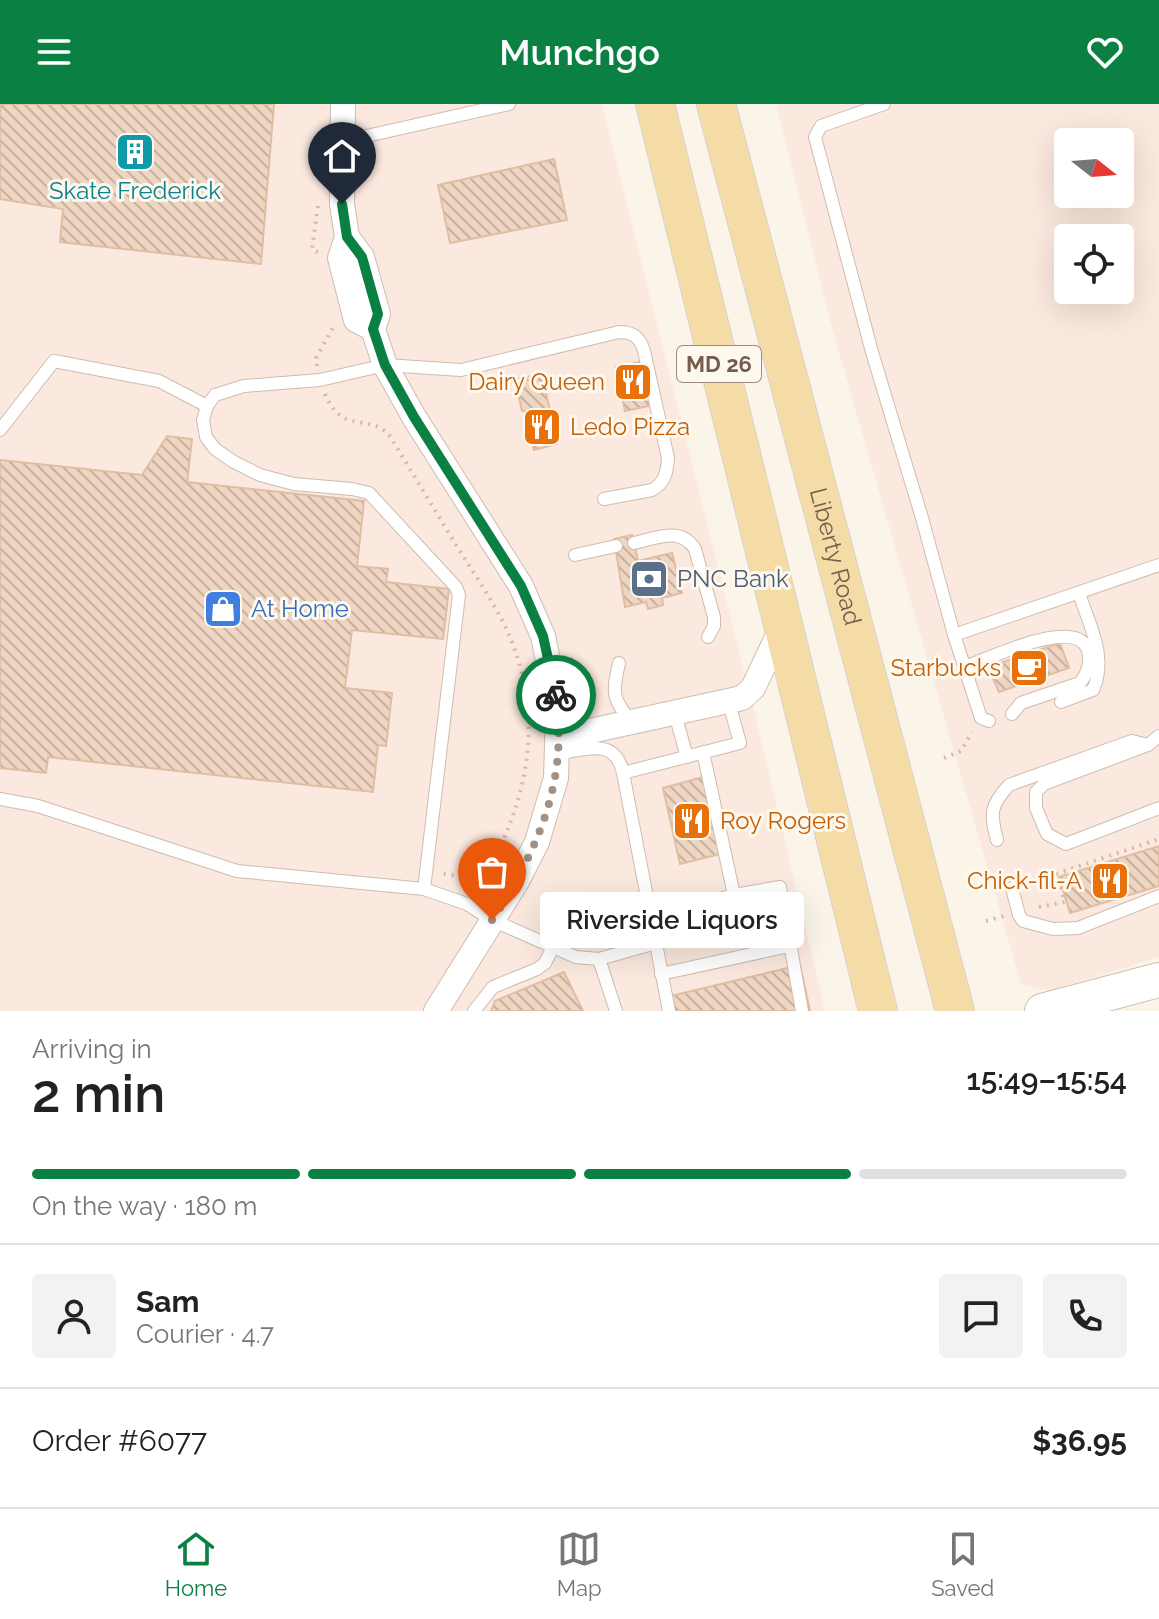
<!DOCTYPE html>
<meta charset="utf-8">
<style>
:root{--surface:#fff;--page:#f2f2f2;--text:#222;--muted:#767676;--line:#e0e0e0;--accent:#0b8043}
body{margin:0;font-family:Raleway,sans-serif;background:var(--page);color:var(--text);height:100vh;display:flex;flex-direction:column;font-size:30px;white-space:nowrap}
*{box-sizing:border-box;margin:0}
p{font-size:26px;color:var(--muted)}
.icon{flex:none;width:44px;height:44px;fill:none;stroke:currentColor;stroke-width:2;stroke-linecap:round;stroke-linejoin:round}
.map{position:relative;height:907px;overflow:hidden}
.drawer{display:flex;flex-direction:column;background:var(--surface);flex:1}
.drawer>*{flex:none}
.needle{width:52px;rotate:107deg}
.fabs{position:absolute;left:1054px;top:24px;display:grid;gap:16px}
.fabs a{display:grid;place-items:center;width:80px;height:80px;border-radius:8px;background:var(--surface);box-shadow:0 8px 32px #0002;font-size:40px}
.pin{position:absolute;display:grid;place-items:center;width:68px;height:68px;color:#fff;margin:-82px -34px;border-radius:50% 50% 50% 0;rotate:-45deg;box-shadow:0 0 8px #0007}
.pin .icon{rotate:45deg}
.courier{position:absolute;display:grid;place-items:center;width:80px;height:80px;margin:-40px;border:6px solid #0b8043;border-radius:50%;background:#fff;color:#222;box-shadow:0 2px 10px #0007}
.bubble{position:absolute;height:56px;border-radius:8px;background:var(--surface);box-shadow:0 8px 32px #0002;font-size:26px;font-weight:600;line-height:56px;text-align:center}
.overview em{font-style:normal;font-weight:600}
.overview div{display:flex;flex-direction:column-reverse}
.overview{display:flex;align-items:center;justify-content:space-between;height:136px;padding:0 32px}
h1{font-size:52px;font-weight:600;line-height:60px}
.bar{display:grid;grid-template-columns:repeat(4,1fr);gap:12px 8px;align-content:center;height:96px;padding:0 32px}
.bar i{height:10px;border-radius:6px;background:var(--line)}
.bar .active{background:var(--accent)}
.bar p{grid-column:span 4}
.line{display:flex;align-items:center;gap:20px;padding:0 32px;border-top:2px solid var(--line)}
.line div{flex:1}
.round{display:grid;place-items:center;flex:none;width:84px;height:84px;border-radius:8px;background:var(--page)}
header{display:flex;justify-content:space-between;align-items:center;height:104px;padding:0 32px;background:var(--accent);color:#fff;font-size:36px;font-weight:600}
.dock{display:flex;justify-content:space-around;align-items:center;height:112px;border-top:2px solid var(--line);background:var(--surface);font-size:22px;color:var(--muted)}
.dock a{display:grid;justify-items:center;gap:4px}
.dock .active{color:var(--accent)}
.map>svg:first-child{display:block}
.commercial{fill:#fbe8de;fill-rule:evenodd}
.building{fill:url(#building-back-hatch);stroke:#e0bea4;stroke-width:2}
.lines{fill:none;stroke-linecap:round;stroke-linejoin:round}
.service-casing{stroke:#cdbdb0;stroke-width:14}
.minor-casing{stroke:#cdbdb0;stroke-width:26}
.secondary-casing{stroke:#cfbead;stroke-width:36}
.primary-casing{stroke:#d8d2cd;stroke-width:40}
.path{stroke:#d4b9a5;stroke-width:4;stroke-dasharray:2 6;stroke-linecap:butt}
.service{stroke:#fff;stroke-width:12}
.minor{stroke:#fff;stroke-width:24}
.secondary{stroke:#fff;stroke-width:34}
.primary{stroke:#f5dba6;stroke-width:38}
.done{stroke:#a39284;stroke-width:8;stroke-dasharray:0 14.4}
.route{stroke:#0b8043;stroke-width:10}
.labels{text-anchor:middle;stroke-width:6;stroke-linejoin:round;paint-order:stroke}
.shield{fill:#fef9ef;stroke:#9d8c7e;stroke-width:2}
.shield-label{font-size:22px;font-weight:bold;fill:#745d4e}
.culture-label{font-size:24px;fill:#0d838f;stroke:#fef9ef}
.food-label{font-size:24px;fill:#c56008;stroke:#fef9ef;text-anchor:end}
.street-label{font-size:24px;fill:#745d4e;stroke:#fef9ef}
.service-label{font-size:24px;fill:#4e5e75;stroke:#fef9ef;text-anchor:start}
.shop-label{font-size:24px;fill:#366cbe;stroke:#fef9ef;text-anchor:start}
</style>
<header><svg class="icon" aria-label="menu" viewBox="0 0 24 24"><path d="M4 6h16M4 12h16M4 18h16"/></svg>Munchgo<svg class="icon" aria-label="heart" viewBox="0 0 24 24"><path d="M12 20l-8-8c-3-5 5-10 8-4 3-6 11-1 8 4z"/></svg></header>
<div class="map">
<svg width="1159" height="907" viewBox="0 0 1159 907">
<defs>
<pattern id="building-back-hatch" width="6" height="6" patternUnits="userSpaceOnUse" patternTransform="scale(2)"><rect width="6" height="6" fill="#efd6c2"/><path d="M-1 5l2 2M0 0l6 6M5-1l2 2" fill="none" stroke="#c6b1a0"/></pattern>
</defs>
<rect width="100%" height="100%" fill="#fbf5e9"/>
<!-- commercial -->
<g class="commercial">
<polygon points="0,0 602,0 755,610 825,907 0,907"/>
<path d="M776 0H1159V853L1049 887 1021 880 830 217ZM1068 38H1120V90H1068ZM1068 134H1120V186H1068Z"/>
</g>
<!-- building -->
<g class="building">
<polygon points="0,0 274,0 261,160 60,138 63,105 0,95"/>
<polygon points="554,55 567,116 450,139 438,81"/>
<polygon points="640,258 643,273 646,272 649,302 625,307 616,263"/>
<polygon points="542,270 557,340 534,346 526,307 522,307 515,275"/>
<polygon points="167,332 192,335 187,378 364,397 357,462 388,465 386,478 449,485 443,535 352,526 345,584 392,589 386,642 378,641 373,688 48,653 46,669 0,664 0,356 142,371"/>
<polygon points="632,431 638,457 672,449 682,489 662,494 663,501 648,505 646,498 625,503 614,435"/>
<polygon points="1060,539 1069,564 999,588 988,563"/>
<polygon points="703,673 720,750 680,760 663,684"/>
<polygon points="1159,742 1159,782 1070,809 1059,773"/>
<polygon points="719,809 724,829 690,839 685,817"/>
<polygon points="800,861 810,907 674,907 671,892"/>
<polygon points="564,868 583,907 491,907 495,897"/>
</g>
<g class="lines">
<!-- service casing -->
<g class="service-casing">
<g id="service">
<polyline points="884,0 821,22 815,33 872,248 922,414 954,531 1159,461"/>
<polyline points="342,32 362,33 509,0"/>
<polyline points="0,326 54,257 159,277 207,302"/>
<path d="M634 439C656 434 681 422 695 445L714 513V522L708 533"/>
<polyline points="575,451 616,442"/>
<polyline points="954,531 981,614 989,617"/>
<path d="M619 559C612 590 612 594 632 619"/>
<path d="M965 563C987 555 1074 513 1087 544 1092 557 1088 569 1080 579L1021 599 1012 610"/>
<path d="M1061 598 1093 586C1108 553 1089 521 1079 489"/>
<polyline points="675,610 687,653"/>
<polyline points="1159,632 1148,641 1044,680 1036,688 1036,704 1047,730 1066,740 1159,704"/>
<path d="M557 650C584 646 615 632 623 669"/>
<polyline points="0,695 38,702 237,767 424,785 467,800 492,816 576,853 599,855 688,830"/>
<path d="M997 736C990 709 990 702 1009 681L1132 637 1148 641"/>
<polyline points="1012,784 1019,811 1023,817 1053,825 1078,824 1159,792"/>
<path d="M424 785 459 491 456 483 369 389 352 385 294 380 260 371 234 358 215 345 206 333 203 316 207 302 215 291 244 282 320 276 385 261 461 266 619 228C633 228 640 233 644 247L668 354C667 368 665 379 652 386L604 395"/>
<polyline points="734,791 780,783 802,907"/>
<polyline points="651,814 734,791 703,648"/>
<path d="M722 821C762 811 762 803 787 840"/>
<polyline points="599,855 616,907"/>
<polyline points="661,870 789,842"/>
<polyline points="474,907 493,883 537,865 545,859 553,843"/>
<polyline points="669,907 623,669 740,639 729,599"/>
</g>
</g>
<!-- minor casing -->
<g class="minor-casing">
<g id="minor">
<polyline points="343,0 342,100 347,133 340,154 356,216 373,225"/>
<polyline points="347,133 362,153 378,210 373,225 385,261 414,313 521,482 543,532 558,606 556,674 537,738 517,777 436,907"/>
<polyline points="558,634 742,594 753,584 782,523"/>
</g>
</g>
<!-- secondary casing -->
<g class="secondary-casing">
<polyline id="secondary" points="1042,907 1159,876"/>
</g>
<!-- primary casing -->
<g class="primary-casing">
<g id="primary">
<polyline points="655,0 878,907"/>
<path id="s1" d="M716 0 955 907"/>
</g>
</g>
<!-- path -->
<g class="path">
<polyline points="318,102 312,145 319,149"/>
<polyline points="317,262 316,254 335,220"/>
<path d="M325 290C343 332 368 308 389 331 414 371 438 412 463 452 477 474 492 496 504 520 547 609 530 695 482 777L440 769"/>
<polyline points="944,654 961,647 972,628"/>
<polyline points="1039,803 1065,798 1056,770 1159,735"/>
<polyline points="986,817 1004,812"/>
</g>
<!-- service -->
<use href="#service" class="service"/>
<!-- minor -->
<use href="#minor" class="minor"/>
<!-- secondary -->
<use href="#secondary" class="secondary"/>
<!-- primary -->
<use href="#primary" class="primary"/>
</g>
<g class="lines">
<!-- done -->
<path class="done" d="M492 816C539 744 568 678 556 591"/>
<!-- route -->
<polyline class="route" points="342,100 347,133 362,153 378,210 373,225 385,261 414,313 521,482 543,532 556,591"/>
</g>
<!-- icons -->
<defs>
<g id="building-square" transform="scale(2)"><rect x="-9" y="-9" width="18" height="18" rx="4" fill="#0f9aa8" stroke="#fef9ef"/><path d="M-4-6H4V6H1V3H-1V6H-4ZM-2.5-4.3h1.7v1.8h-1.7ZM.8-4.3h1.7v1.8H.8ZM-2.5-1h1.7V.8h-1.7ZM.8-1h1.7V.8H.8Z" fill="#fff"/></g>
<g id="restaurant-square" transform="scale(2)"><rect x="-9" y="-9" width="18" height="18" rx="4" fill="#e8710a" stroke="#fef9ef"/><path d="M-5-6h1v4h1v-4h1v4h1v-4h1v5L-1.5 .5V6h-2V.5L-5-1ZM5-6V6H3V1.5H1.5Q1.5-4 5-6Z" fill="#fff"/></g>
<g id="bank-square" transform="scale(2)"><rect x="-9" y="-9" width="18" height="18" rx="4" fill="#5c6f8a" stroke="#fef9ef"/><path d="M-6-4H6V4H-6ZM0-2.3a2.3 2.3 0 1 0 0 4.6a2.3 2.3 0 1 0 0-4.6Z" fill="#fff"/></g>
<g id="shop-square" transform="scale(2)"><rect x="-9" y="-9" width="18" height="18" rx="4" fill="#3f7fe0" stroke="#fef9ef"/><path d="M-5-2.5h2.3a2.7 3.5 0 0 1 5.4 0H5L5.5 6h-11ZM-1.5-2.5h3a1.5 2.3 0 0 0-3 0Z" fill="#fff"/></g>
<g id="cafe-square" transform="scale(2)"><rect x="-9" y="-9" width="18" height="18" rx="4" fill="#e8710a" stroke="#fef9ef"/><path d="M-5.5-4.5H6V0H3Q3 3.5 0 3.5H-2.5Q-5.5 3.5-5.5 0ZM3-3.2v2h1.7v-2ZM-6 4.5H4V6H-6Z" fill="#fff"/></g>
</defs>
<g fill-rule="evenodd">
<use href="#building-square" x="135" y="48"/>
<use href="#restaurant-square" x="633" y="278"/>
<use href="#restaurant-square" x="542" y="323"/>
<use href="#bank-square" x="649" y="475"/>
<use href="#shop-square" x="223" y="505"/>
<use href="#cafe-square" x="1029" y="564"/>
<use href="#restaurant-square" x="692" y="717"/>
<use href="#restaurant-square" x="1110" y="777"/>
</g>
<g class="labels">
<!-- shield labels -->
<rect class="shield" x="677" y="242" width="84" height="36" rx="6"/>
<g class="shield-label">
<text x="719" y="268">MD 26</text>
</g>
<!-- culture labels -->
<g class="culture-label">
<text x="135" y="95">Skate Frederick</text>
</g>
<!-- food labels -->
<g class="food-label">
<text x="605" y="286">Dairy Queen</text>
<text x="570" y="331" text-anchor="start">Ledo Pizza</text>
<text x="1001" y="572">Starbucks</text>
<text x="720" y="725" text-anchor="start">Roy Rogers</text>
<text x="1082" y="785">Chick-fil-A</text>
</g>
<!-- street labels -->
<g class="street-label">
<text dy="8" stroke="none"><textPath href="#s1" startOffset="468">Liberty Road</textPath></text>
</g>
<!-- service labels -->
<g class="service-label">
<text x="677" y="483">PNC Bank</text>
</g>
<!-- shop labels -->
<g class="shop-label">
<text x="251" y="513">At Home</text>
</g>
</g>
</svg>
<div class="fabs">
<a><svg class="needle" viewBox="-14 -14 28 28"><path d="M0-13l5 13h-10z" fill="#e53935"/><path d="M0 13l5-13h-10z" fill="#767676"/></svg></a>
<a><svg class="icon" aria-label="locate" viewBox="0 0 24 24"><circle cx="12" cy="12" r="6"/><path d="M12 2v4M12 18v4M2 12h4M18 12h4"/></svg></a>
</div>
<div class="pin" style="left:492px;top:816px;background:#ea580c"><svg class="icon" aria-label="bag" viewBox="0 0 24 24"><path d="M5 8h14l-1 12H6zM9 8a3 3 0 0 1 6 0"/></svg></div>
<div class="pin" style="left:342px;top:100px;background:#1f2937"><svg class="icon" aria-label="home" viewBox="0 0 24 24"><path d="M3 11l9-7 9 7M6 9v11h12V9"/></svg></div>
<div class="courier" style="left:556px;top:591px"><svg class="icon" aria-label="bike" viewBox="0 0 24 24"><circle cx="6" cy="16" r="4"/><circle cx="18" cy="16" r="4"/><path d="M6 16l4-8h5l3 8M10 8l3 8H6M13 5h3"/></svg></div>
<div class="bubble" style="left:540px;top:788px;width:264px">Riverside Liquors</div>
</div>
<section class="drawer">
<div class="overview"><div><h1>2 min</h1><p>Arriving in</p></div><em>15:49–15:54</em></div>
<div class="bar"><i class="active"></i><i class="active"></i><i class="active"></i><i></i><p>On the way · 180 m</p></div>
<div class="line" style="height:144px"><a class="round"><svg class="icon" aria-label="person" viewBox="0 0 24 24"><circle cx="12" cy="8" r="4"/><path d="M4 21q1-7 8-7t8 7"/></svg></a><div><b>Sam</b><p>Courier · 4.7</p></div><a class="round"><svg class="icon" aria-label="chat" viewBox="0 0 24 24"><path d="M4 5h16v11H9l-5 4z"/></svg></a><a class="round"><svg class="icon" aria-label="phone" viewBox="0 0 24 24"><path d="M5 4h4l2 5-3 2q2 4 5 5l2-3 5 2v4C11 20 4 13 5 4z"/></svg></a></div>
<div class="line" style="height:104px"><div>Order #6077</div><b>$36.95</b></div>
</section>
<nav class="dock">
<a class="active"><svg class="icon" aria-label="home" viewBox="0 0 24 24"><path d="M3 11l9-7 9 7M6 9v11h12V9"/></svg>Home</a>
<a><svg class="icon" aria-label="map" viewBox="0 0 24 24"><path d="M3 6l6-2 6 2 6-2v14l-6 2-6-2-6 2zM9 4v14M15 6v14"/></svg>Map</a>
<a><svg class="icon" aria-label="saved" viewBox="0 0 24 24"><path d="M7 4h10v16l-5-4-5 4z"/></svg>Saved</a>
</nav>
